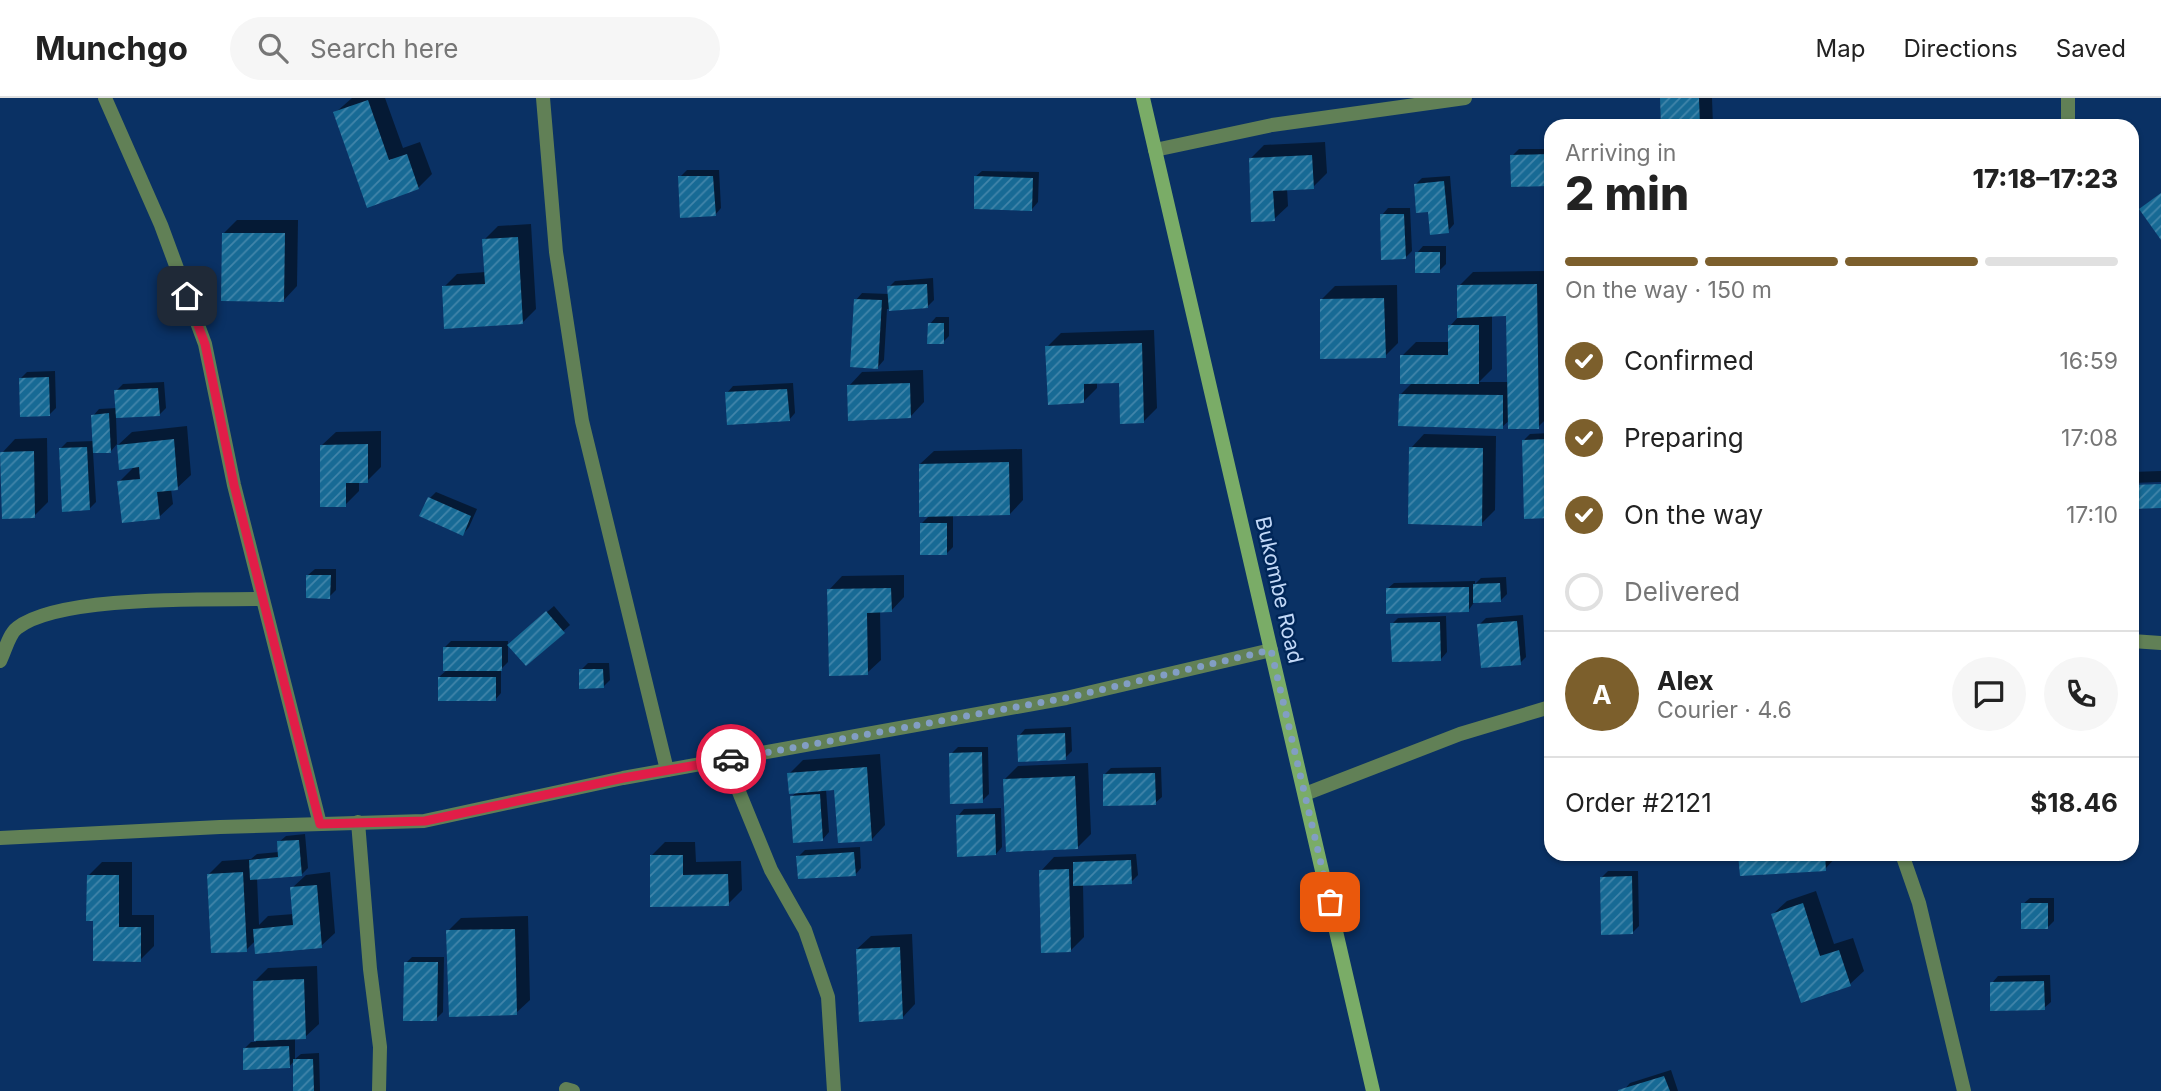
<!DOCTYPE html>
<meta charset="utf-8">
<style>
:root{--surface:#fff;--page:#f6f6f6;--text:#222;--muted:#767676;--line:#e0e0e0;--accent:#7c5f2c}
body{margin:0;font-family:Inter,sans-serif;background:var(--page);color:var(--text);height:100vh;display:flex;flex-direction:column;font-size:26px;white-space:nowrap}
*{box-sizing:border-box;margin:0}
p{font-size:23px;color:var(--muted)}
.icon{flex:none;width:38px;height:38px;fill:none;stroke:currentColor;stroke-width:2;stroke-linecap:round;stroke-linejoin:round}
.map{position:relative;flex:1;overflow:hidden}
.side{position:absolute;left:1544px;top:21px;width:595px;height:742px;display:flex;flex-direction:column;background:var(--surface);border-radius:21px;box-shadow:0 2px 5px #0004}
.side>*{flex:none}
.pin{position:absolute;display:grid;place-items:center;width:60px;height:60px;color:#fff;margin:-30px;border-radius:14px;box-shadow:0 4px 10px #0006}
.courier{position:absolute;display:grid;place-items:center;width:70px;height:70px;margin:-35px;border:5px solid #e11d48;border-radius:50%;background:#fff;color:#222;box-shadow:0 2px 9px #0007}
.summary em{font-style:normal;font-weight:800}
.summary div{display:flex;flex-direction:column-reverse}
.summary{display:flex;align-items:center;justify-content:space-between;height:119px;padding:0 21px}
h1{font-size:46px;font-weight:800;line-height:52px}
.bar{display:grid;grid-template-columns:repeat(4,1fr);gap:10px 7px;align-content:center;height:84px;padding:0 21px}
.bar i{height:9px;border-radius:5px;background:var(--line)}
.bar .active{background:var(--accent)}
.bar p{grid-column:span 4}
.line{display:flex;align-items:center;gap:18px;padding:0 21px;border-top:2px solid var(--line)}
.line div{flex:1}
.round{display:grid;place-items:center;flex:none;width:74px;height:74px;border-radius:37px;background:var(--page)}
ol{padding:0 21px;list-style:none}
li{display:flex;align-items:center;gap:21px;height:77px}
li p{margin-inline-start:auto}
li .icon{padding:7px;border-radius:50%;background:var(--accent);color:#fff;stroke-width:4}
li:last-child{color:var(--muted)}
li i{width:38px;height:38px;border:4px solid var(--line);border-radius:50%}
header{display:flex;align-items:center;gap:42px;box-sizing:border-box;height:98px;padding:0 35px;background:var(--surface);border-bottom:2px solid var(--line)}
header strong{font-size:33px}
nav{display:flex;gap:38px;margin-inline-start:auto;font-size:24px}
.search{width:490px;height:63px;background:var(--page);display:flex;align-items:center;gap:18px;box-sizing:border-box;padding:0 24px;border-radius:38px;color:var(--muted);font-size:26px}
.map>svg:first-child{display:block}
.shadow{fill:#0007;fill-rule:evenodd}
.building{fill:url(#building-hatch)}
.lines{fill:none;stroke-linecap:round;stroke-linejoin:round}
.minor{stroke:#618056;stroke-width:14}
.secondary{stroke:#7aac67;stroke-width:14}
.done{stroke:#829ec4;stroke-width:7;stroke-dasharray:0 12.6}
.route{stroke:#e11d48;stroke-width:9}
.labels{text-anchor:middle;stroke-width:5;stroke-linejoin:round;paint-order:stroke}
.street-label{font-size:21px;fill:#c2d8f7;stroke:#002658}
</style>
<header>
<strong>Munchgo</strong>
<div class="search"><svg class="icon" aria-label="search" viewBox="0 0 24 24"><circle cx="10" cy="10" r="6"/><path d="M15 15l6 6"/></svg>Search here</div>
<nav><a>Map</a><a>Directions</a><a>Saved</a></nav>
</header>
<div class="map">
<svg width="2161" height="993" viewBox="0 0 2161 993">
<defs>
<pattern id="building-hatch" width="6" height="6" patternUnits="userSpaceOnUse" patternTransform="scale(1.75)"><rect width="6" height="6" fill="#176a95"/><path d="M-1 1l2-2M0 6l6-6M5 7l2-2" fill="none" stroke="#4285aa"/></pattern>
</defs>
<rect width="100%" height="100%" fill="#0a3164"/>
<!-- shadow -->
<g class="shadow">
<polygon points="352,0 385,0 403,50 420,44 432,76 418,90 335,15"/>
<polygon points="1662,0 1712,0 1713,28 1663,28"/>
<polygon points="1325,44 1327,75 1313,89 1287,90 1288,108 1274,121 1250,61 1264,47"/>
<polygon points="1519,51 1550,51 1550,87 1513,88 1512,58"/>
<polygon points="687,72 719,72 721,110 715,117 680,79"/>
<polygon points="982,73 1039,74 1038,104 1032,111 975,79"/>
<polygon points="1450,78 1454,126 1448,133 1430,112 1415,87 1422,80"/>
<polygon points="1388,110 1410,110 1412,153 1405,160 1382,117"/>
<polygon points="237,122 298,122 297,188 284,202 224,135"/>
<polygon points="531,126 536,211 522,225 444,189 457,176 486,174 484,142 498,128"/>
<polygon points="1423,148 1446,148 1446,166 1439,173 1417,155"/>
<path d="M1550 173V317L1538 329 1510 322 1502 329 1401 296 1413 284 1402 258 1416 244H1450V228L1459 218V188L1473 174ZM1492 217H1508L1509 284H1479L1492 271Z"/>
<polygon points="933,180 934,202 927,209 887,211 884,262 878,269 856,202 862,195 889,196 889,189 895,183"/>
<polygon points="1397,187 1398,245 1385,258 1321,202 1335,188"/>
<polygon points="936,219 949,219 949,238 943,244 930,226"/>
<polygon points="1154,232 1157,310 1144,323 1120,283 1097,284 1097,290 1084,303 1047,249 1061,235"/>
<polygon points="923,272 924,304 911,318 849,288 862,274"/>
<polygon points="55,273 56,310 49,317 21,280 27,274"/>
<polygon points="164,284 166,310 159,317 116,319 117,346 111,353 93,354 96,404 89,411 60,351 67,344 94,343 93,318 99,311 117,310 116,293 123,286"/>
<polygon points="793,285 795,315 789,322 727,295 733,288"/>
<polygon points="187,328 191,377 177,390 171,391 173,406 159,419 119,384 135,368 118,347 132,334"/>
<polygon points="381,333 381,369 367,383 359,383 359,393 345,407 322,347 336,334"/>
<polygon points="1550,335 1550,418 1526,419 1524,342 1530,336"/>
<polygon points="1424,336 1496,338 1495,412 1481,426 1411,350"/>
<polygon points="47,340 48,404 34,418 2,355 15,341"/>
<polygon points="1022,351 1023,402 1010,416 953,417 953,449 947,455 922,425 930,417 920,366 934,353"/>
<polygon points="2161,373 2161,384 2132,385 2132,374"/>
<polygon points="436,394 477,411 469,429 463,436 430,400"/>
<polygon points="315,471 336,471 336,492 329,499 308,477"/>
<polygon points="904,477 904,499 891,513 880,513 881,562 867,575 829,492 842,478"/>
<polygon points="1506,479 1507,496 1500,503 1475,503 1468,513 1387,491 1394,485 1475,483 1475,486 1481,480"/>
<polygon points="554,508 570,527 527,566 516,541"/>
<polygon points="1523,517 1526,559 1520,565 1479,527 1486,520"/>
<polygon points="1446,518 1447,554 1441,561 1392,526 1398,520"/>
<polygon points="451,543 508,543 508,564 501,571 501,595 495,602 439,579 448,571 445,549"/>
<polygon points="588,565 609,565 610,582 603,589 581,572"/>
<polygon points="1071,629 1072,653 1065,660 1019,638 1025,631"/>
<polygon points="958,649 988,649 989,696 982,703 951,656"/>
<polygon points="880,656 885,727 872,741 836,690 826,691 829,734 823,741 791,699 797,694 789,676 803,662"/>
<polygon points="1088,665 1091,736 1077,750 1005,681 1018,668"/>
<polygon points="1161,669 1162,699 1155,705 1104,677 1111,670"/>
<polygon points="1001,710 1002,749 996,756 958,718 964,711"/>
<polygon points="305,736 308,770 301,777 257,780 259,827 268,818 294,816 292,790 306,777 330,774 335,835 321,848 256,842 246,852 209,776 222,763 251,761 257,756 279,754 279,744 286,738"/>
<polygon points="665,744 695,744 696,764 741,763 742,792 728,806 651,758"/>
<polygon points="860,749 861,770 855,777 798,759 805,752"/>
<polygon points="1136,756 1138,777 1131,784 1083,786 1084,839 1070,853 1041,773 1054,759"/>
<polygon points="1740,756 1838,756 1838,757 1825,771"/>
<polygon points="102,764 132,764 132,817 154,817 154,848 140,862 95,821 88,778"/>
<polygon points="1608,773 1638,773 1639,828 1633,834 1601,780"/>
<polygon points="1816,793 1834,846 1853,840 1864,873 1850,886 1773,816 1787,803"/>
<polygon points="2030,800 2054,800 2054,823 2048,829 2023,806"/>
<polygon points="528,818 530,902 516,915 448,833 461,820"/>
<polygon points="912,836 915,906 902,920 857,851 871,838"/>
<polygon points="412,859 444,859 443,914 436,921 406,865"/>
<polygon points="317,868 319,926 305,939 295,940 295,961 301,956 319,955 320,993 295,993 294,963 289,969 244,951 251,944 256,944 255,883 268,870"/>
<polygon points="2050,877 2051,904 2044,910 1992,885 1998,878"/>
<polygon points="1671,972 1678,993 1623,993 1630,985"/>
</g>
<!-- building -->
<g class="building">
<polygon points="1660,0 1699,0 1700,28 1661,28"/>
<polygon points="368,2 389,62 407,56 419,91 367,110 333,14"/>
<polygon points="1550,56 1550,88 1511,89 1510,57"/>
<polygon points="1312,57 1314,91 1273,93 1275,123 1251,124 1249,60"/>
<polygon points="678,78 713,78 716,118 680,120"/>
<polygon points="974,78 1033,80 1032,113 974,111"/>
<polygon points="1444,83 1449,135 1430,137 1428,114 1416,115 1414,86"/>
<polygon points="2161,95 2161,142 2139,111"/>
<polygon points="1380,116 1404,116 1406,161 1381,162"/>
<polygon points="222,135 285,135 284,204 221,203"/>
<polygon points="518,139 523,226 444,231 442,188 485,186 482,141"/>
<rect x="1415" y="154" width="25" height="21"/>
<polygon points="927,186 928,210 889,213 887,188"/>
<polygon points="1537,186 1539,331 1508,331 1506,218 1457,220 1457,187"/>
<polygon points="1384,200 1386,260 1320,261 1320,201"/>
<polygon points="854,201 882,202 878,271 850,269"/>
<polygon points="928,225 944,225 944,246 927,246"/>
<polygon points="1448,227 1479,227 1479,286 1400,286 1400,257 1448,257"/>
<polygon points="1142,245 1144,325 1120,326 1119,285 1084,286 1084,305 1048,307 1045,248"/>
<polygon points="49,279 50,318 20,319 19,280"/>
<polygon points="910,285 911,320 848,323 847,287"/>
<polygon points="158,290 160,318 116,320 114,292"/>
<polygon points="787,291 790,323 727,327 725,294"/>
<polygon points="1399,296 1503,297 1503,331 1398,328"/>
<polygon points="109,315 111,355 93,355 91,317"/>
<polygon points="174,341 178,392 157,394 160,421 122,425 117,383 140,381 139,369 119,372 117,347"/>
<polygon points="1548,341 1550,420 1524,421 1522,342"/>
<polygon points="368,346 368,385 346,385 346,409 320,409 320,347"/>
<polygon points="87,349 90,412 62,414 59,350"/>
<polygon points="1409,349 1483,350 1482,428 1408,426"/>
<polygon points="34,353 35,420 2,421 0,354"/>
<polygon points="1009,364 1010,417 919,419 919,366"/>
<polygon points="2161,386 2161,410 2132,411 2132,387"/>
<polygon points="428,399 471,418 463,438 419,418"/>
<rect x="920" y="425" width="27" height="32"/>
<polygon points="306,477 331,477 330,501 306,500"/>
<polygon points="1500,485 1501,504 1473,505 1473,486"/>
<polygon points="1469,489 1469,514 1386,516 1386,490"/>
<polygon points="891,490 892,514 867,515 868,577 829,578 827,491"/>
<polygon points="546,513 565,535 526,568 507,547"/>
<polygon points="1517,523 1521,567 1481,570 1477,526"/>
<polygon points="1440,524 1441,563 1392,564 1390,525"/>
<rect x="443" y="549" width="59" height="24"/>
<polygon points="579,571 603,571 604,590 579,591"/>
<rect x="438" y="579" width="58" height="24"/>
<polygon points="1065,635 1066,662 1018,664 1017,637"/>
<polygon points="982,654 983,705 950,706 949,655"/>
<polygon points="867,669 872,743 838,745 834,692 789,696 787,675"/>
<polygon points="1155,675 1156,707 1103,708 1103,676"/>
<polygon points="1075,678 1078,751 1006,754 1003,681"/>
<polygon points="820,696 823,743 793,745 790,698"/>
<polygon points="995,716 996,757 957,759 956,717"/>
<polygon points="299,742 302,778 250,782 249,762 278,759 277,743"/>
<polygon points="854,754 856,778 798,781 796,758"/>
<polygon points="1738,756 1825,756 1826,773 1740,778"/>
<rect x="2029" y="756" width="47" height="7"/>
<polygon points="650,757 683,757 683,777 728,776 729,808 650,809"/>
<polygon points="1131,762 1132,786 1073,788 1073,764"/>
<polygon points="1069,771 1071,854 1041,855 1039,772"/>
<polygon points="243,774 247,854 211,855 207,776"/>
<polygon points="87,777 119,777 119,829 141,829 141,864 93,863 93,823 86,823"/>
<polygon points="1632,778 1633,836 1601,837 1600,779"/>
<polygon points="317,787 322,850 255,856 253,831 293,827 290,789"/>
<polygon points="1803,805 1820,858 1839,852 1851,888 1801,905 1771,816"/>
<rect x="2021" y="805" width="27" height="26"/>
<polygon points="515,831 517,917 449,919 446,832"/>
<polygon points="900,849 903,921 859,924 856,851"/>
<polygon points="404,864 438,864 437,923 403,923"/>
<polygon points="304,881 306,941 254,943 253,883"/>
<polygon points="2044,883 2045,912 1990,913 1990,884"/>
<polygon points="289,948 290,970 243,972 243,950"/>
<polygon points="293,961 313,961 314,993 293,993"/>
<polygon points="1664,978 1670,993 1618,993 1618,992"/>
</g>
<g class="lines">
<!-- minor -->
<g class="minor">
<polyline points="105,0 161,127 205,246 234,387 320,726"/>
<polyline points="543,0 556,154 582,323 667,672"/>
<polyline points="2068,0 2068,28"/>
<polyline points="1155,52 1272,27 1465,0"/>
<polyline points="2132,543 2161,545"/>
<path d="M0 563C5 553 9 536 17 530 59 497 206 502 262 501"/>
<polyline points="726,662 771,772 805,832 828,899 834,993"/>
<polyline points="1305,696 1460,636 1550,609"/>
<polyline points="358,724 370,871 380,949 379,993"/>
<polyline points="0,740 220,729 424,723 623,680 1066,600 1271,552"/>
<polyline points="1902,756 1919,805 1964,993"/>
<polyline points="566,991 573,993"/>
</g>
<!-- secondary -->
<polyline class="secondary" points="1143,0 1373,993"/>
</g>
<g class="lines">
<!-- done -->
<polyline class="done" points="731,661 1066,600 1271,552 1330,804"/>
<!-- route -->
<polyline class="route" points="187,198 205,246 234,387 320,726 425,723 623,680 731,661"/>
</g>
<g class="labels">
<!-- street labels -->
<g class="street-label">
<text transform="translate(1279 492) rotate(77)" y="7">Bukombe Road</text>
</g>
</g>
</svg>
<div class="pin" style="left:1330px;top:804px;background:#ea580c"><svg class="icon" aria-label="bag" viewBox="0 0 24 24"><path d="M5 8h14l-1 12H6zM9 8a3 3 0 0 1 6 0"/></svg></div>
<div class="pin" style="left:187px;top:198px;background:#1f2937"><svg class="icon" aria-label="home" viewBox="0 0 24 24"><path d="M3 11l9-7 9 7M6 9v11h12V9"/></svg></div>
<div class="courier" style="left:731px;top:661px"><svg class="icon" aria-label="car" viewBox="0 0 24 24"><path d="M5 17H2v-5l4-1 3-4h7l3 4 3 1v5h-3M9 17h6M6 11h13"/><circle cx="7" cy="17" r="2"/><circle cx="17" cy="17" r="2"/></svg></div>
<section class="side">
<div class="summary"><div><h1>2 min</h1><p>Arriving in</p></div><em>17:18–17:23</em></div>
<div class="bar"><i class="active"></i><i class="active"></i><i class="active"></i><i></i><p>On the way · 150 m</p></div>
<ol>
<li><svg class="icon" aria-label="check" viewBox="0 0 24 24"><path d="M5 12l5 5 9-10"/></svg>Confirmed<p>16:59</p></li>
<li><svg class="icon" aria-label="check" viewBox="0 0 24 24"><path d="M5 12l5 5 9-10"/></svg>Preparing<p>17:08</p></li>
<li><svg class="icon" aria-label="check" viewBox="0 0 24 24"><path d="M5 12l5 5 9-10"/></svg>On the way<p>17:10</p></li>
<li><i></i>Delivered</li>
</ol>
<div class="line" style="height:126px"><b class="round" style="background:var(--accent);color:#fff">A</b><div><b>Alex</b><p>Courier · 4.6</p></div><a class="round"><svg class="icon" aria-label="chat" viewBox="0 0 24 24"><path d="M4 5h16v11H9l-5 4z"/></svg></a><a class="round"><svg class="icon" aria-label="phone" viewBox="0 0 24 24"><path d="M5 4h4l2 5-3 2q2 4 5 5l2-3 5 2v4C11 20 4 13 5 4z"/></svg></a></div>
<div class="line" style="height:91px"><div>Order #2121</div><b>$18.46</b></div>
</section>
</div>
